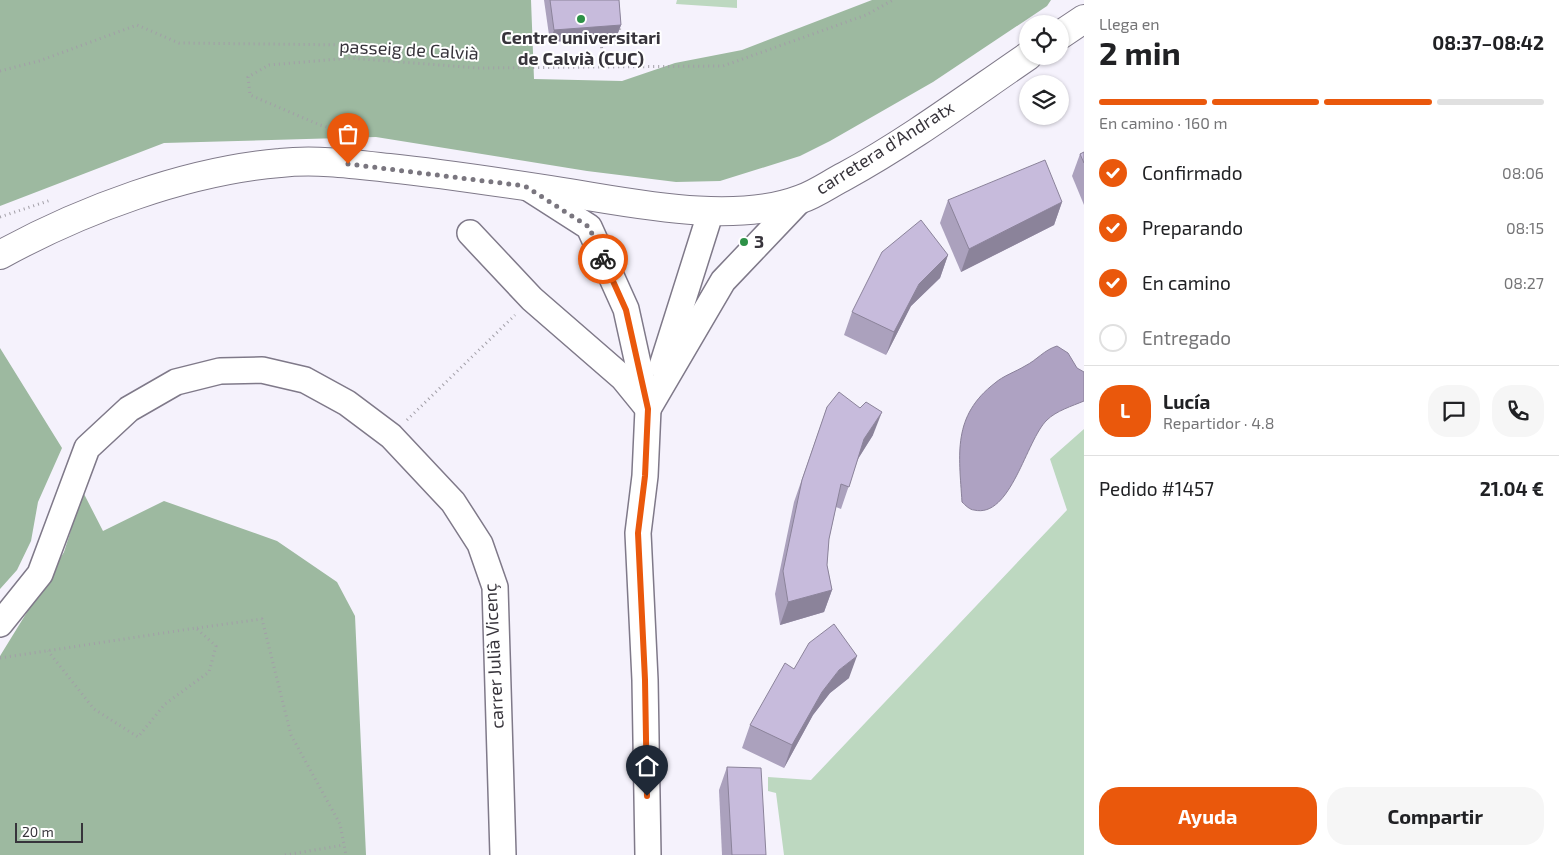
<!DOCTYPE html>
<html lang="es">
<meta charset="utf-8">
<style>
:root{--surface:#fff;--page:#f6f6f6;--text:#202124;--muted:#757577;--line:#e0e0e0;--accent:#ea580c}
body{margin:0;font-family:"Exo 2",sans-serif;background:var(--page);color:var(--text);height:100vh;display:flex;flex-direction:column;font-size:19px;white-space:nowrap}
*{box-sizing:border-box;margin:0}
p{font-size:16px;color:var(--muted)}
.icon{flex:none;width:28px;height:28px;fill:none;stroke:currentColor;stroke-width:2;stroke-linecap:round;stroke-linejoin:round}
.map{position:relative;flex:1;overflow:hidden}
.sheet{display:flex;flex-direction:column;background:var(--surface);width:475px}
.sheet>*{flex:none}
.controls{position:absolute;left:1019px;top:15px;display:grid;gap:10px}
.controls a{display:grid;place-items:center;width:50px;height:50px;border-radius:50%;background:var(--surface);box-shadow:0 1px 4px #0004;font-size:25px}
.scale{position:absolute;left:15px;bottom:12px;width:68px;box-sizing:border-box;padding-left:5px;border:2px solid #37343b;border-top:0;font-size:14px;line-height:18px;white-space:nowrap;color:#37343b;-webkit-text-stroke:4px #fff;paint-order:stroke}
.pin{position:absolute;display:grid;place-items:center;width:42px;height:42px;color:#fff;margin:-51px -21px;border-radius:50% 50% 50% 0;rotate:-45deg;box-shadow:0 0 5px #0007}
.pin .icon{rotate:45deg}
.courier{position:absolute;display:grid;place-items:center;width:50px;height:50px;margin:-25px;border:4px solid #ea580c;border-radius:50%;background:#fff;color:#222;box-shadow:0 1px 6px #0007}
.head em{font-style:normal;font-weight:700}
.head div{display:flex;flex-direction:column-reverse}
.head{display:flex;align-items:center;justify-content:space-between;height:85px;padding:0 15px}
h1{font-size:32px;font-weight:700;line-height:38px}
.bar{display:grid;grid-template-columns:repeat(4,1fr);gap:8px 5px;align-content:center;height:60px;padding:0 15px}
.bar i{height:6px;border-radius:4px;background:var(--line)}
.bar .active{background:var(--accent)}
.bar p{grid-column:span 4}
.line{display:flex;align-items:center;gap:12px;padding:0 15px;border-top:1px solid var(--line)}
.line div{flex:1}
.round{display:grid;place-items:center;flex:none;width:52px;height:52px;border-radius:20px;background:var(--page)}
ol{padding:0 15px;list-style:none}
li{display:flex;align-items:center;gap:15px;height:55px}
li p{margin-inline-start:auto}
li .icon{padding:5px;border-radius:50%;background:var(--accent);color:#fff;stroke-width:4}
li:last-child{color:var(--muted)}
li i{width:28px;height:28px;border:2px solid var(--line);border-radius:50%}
.primary-button{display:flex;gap:10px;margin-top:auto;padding:10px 15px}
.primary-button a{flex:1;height:58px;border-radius:20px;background:var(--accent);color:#fff;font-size:20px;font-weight:700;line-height:58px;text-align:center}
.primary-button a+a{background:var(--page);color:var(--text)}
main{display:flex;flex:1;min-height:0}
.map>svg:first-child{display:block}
.green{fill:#bdd8c0}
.forest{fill:#9db9a0}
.water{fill:#aea2c2;stroke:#8a819a}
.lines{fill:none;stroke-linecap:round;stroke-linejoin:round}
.street-casing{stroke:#7f7989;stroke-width:28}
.primary-casing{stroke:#7f7989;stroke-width:30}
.path{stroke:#a29fa7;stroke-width:3;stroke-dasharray:1 4;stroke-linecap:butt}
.street{stroke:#fff;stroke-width:25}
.primary{stroke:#fff;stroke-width:28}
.wall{fill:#aba1bd}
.shaded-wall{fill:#8b839a}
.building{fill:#c7bbdc;stroke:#8b839a}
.done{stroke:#7a767f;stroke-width:5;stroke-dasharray:0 9}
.route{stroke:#ea580c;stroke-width:6}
.poi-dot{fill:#2d9147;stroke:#fff;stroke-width:2}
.labels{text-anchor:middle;stroke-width:4;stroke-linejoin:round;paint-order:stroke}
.poi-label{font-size:18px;font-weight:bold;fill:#37343b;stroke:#fff}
.street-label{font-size:18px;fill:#37343b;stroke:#fff}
</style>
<main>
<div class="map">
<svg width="1084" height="855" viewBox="0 0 1084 855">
<rect width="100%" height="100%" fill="#f5f2fc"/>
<!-- green -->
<g class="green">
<polygon points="677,0 737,0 737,8 676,4"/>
<polygon points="1084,429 1084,855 784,855 776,793 768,791 768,777 811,780 1067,510 1050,459"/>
</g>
<!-- forest -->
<g class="forest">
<polygon points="0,0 531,0 534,79 622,81 675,63 742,50 872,0 1051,0 1047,6 933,82 830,141 800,156 720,181 676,182 587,171 376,137 164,143 0,206"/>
<polygon points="0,348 62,448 38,502 31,541 17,570 0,589"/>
<polygon points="83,492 103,531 164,501 277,541 337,582 355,616 366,855 0,855 0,656 64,552"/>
</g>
<!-- water -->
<path class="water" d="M1057 346 1068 353 1077 368 1084 372V401C1072 406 1056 411 1047 420 1026 440 1011 519 974 510 970 510 965 505 962 502 959 454 952 416 995 383 1003 376 1015 372 1025 366 1037 360 1044 350 1057 346Z"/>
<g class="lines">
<!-- street casing -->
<g class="street-casing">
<g id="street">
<polyline points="525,186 589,227 626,309 648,409 645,476 638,533 645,680 648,855"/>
<polyline points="470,233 532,299 623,378 645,405"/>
<polyline points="662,366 711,211"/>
<polyline points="648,409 723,281 801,199"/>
<polyline points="0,624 40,574 87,448 129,409 176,382 220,371 262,370 305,380 347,403 391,436 453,502 480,544 495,587 503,855"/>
</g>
</g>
<!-- primary casing -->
<g class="primary-casing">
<g id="primary">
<polyline points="1060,35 1084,19"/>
<path d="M0 255C82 210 186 171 280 163 316 159 353 164 389 168 447 174 505 183 563 192 633 203 733 225 801 199 816 194 831 183 845 176 909 141 968 97 1028 56"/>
</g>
</g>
<!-- path -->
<g class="path">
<polyline points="604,68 601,43 621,39 619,25"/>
<polyline points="0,71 39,61 137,25 179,43 350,45 350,58"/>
<polyline points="346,139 343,132 320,125 250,95 248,77 269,65 350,58 478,68 723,66 866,15 893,0"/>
<polyline points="0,217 51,200"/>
<polyline points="407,420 515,315"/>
<polyline points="197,628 262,619 291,735 340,824 346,855"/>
<polyline points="0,658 196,628 216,646 209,672 165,704 138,737 94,709 48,651"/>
<polyline points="285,855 344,845"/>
</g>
<!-- street -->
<use href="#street" class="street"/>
<!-- primary -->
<use href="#primary" class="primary"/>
</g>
<!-- wall -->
<g class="wall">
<polygon points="544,0 619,0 621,25 616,38 550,42"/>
<polygon points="1084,152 1084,205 1072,176 1080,154"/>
<polygon points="948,200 1062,202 1054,225 961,272 940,223"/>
<polygon points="948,255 940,278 911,306 886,355 844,335 852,312"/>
<polygon points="827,407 873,435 858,459 841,509 836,507 829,539 827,565 832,590 824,612 780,625 775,594 794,502"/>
<polygon points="794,669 849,678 830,693 813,715 784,768 742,748 750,725"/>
<polygon points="727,767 766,855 722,855 719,790"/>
</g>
<!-- shaded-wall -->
<g class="shaded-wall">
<polygon points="621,25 616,38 550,42 554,30"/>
<polygon points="1062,202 1054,225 961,272 969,249"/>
<polygon points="948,255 940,278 911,306 886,355 894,332 919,284"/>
<polygon points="882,412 873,435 856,462 864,439"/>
<polygon points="832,590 824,612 780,625 788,602"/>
<polygon points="857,656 849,678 830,693 813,715 784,768 792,745 822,692 839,670"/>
</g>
<!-- building -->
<g class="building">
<polygon points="550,0 619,0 621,25 554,30"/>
<polygon points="1084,152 1084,163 1080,154"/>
<polygon points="1045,160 1062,202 969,249 948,200"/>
<polygon points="921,220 948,255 919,284 894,332 852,312 882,252"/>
<polygon points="839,392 860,408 866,402 882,412 864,439 849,487 841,484 829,539 827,565 832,590 788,602 783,571 802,480 827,407"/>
<polygon points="834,624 857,656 839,670 822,692 792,745 750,725 785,663 794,669 809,643"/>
<polygon points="727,767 761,768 766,855 732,855"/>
</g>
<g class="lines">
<!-- done -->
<polyline class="done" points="348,164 525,186 589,227 603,259"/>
<!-- route -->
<polyline class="route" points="603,259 626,310 648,409 645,476 638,533 645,680 647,796"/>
</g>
<!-- markers -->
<g class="poi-dot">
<circle cx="581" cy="19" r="5"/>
<circle cx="744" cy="242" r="5"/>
</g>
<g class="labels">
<!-- poi labels -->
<g class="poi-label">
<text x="581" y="44">Centre universitari<tspan x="581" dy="21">de Calvià (CUC)</tspan></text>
<text x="754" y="248" text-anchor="start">3</text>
</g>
<!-- street labels -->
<g class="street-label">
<text transform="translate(409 50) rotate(3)" y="6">passeig de Calvià</text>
<text transform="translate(885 148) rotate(-32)" y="6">carretera d'Andratx</text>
<text transform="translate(494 656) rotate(-93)" y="6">carrer Julià Vicenç</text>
</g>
</g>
</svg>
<div class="controls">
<a><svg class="icon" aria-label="locate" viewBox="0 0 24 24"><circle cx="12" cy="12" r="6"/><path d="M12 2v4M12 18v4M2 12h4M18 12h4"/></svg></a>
<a><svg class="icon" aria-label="layers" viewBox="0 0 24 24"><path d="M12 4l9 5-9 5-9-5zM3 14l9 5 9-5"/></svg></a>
</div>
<div class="scale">20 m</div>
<div class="pin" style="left:348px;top:164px;background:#ea580c"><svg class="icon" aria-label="bag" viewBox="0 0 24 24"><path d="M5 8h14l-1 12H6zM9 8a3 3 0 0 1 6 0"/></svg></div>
<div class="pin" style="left:647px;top:796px;background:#1f2937"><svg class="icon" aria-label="home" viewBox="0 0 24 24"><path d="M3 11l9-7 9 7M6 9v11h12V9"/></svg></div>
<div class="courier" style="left:603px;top:259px"><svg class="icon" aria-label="bike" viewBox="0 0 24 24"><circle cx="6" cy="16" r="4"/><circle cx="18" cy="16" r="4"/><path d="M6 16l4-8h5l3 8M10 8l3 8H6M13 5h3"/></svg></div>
</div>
<section class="sheet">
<div class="head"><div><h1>2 min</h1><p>Llega en</p></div><em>08:37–08:42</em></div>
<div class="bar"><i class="active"></i><i class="active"></i><i class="active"></i><i></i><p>En camino · 160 m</p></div>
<ol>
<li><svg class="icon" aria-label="check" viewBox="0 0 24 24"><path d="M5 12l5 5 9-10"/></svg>Confirmado<p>08:06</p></li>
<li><svg class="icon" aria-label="check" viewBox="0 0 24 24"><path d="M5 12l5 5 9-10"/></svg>Preparando<p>08:15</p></li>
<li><svg class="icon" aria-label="check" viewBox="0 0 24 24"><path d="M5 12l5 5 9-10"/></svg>En camino<p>08:27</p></li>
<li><i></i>Entregado</li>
</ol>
<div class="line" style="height:90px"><b class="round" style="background:var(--accent);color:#fff">L</b><div><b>Lucía</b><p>Repartidor · 4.8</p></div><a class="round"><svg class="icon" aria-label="chat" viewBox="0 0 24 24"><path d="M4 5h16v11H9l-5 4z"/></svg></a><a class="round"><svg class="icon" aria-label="phone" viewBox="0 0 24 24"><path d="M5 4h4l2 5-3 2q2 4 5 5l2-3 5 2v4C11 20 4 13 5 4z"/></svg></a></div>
<div class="line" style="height:65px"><div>Pedido #1457</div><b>21.04 €</b></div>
<div class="primary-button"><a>Ayuda</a><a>Compartir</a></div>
</section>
</main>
